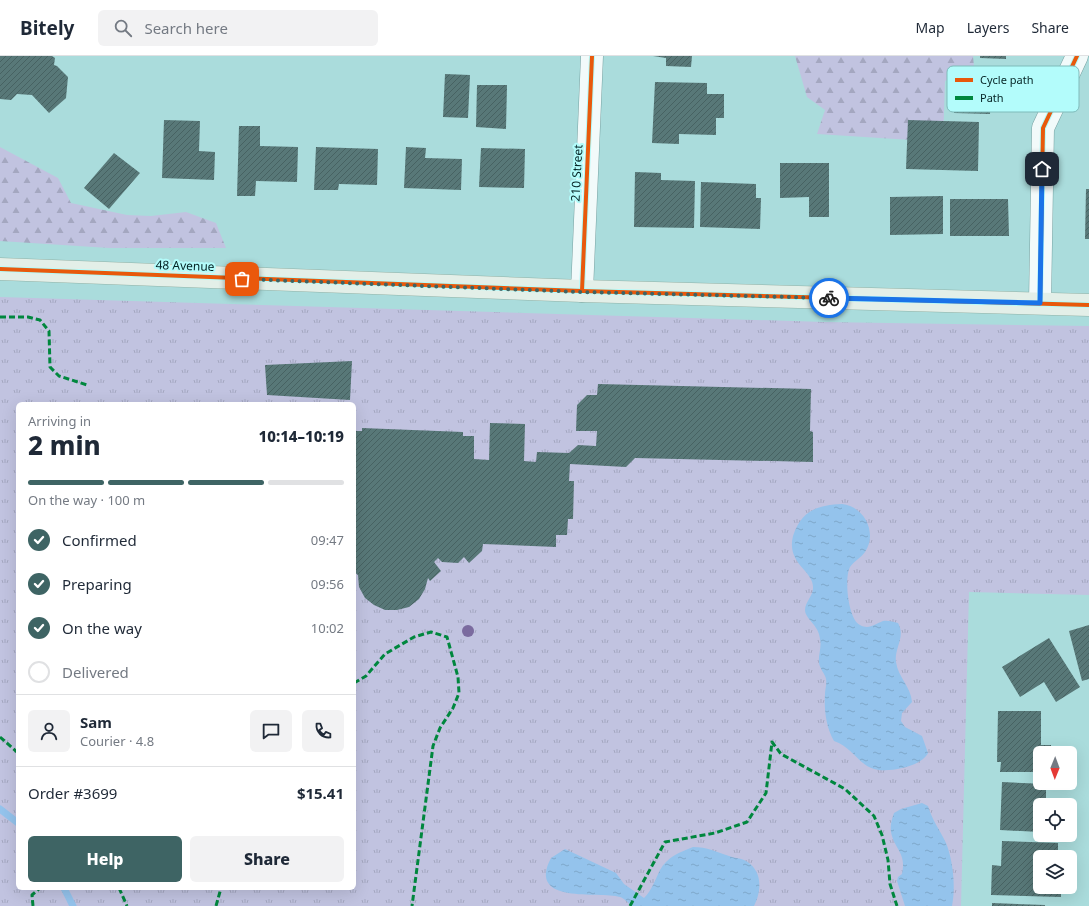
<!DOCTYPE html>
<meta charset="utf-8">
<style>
:root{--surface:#fff;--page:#f2f2f3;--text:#1f2937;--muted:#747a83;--line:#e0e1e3;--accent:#3e6464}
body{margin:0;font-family:"Noto Sans",sans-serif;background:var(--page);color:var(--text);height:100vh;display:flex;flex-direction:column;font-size:15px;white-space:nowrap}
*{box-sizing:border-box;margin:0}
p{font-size:13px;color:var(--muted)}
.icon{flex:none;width:22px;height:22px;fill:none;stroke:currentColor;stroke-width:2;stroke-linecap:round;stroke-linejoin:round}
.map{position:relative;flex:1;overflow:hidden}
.drawer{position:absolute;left:16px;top:346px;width:340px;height:488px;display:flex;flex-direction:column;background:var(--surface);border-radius:6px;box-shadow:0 4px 16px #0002}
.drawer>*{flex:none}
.needle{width:26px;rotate:181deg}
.tools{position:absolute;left:1033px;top:690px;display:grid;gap:8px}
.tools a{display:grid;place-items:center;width:44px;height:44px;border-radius:6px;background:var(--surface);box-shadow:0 4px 16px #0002;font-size:20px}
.pin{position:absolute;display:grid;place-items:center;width:34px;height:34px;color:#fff;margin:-17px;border-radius:8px;box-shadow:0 2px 6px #0006}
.courier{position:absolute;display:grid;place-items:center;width:40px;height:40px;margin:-20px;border:3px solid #1a73e8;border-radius:50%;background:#fff;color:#222;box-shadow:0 1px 5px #0007}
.overview em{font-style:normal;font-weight:800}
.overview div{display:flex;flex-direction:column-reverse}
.overview{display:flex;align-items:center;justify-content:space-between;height:68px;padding:0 12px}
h1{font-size:26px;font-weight:800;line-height:30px}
.bar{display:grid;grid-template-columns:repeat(4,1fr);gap:6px 4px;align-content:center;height:48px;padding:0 12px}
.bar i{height:5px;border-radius:3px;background:var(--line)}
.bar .selected{background:var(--accent)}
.bar p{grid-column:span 4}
.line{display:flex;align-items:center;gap:10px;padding:0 12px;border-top:1px solid var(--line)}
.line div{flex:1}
.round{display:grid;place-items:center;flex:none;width:42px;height:42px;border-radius:6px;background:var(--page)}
ol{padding:0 12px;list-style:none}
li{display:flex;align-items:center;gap:12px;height:44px}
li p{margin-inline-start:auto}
li .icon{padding:4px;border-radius:50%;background:var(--accent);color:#fff;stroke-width:4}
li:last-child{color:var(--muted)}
li i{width:22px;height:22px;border:2px solid var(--line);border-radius:50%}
.button{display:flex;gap:8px;margin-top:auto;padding:8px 12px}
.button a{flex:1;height:46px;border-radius:6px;background:var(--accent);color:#fff;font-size:16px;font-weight:800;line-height:46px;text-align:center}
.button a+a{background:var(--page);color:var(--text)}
header{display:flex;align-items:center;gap:24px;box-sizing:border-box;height:56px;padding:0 20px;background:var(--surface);border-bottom:1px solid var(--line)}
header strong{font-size:19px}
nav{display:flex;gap:22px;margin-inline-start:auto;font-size:14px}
.search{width:280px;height:36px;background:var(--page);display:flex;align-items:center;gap:10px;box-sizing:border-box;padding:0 14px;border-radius:6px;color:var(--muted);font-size:15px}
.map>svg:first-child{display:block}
.grass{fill:url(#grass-tufts);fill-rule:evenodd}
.forest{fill:url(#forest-firs)}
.water{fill:url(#water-ripples)}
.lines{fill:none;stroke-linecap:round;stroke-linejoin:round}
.stream{stroke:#94c3ec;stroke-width:7}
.building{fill:url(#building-hatch)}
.minor-casing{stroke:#77a1a1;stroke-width:23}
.major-casing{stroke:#91b1a6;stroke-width:23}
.minor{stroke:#f2fafa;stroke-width:22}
.major{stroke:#e3efe8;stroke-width:22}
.quiet{stroke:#00873e;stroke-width:3;stroke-dasharray:6 3;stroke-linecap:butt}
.cycleway-casing{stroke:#b3fcfb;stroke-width:6}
.cycleway{stroke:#e8590c;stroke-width:4}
.tree{fill:#7b6b9f}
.done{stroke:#3e6464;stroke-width:4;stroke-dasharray:0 7.2}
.route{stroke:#1a73e8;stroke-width:5}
.labels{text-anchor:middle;stroke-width:4;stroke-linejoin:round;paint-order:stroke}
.street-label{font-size:12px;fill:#042324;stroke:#b3fcfb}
.key{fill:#b3fcfb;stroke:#7ebbba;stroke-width:1}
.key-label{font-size:11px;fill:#042324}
</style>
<header>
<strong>Bitely</strong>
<div class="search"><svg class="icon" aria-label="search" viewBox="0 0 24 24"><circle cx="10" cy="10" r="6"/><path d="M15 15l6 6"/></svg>Search here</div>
<nav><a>Map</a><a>Layers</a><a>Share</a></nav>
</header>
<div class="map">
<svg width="1089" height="850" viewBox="0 0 1089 850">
<defs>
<pattern id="grass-tufts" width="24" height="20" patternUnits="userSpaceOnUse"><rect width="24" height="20" fill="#c1c3e0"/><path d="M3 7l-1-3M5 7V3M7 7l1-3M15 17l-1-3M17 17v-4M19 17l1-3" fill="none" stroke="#a4a7c0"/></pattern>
<pattern id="forest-firs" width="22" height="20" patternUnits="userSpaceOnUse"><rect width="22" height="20" fill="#c1c3e0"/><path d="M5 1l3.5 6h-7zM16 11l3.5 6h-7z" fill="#a4a7c0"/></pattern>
<pattern id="water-ripples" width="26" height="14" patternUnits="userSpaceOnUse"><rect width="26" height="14" fill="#94c3ec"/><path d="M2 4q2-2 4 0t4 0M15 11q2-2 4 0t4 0" fill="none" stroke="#7ea7ca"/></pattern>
<pattern id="building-hatch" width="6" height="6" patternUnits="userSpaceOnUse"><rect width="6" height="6" fill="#587878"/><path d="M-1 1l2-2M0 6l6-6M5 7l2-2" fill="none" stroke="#476262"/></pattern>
</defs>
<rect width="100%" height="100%" fill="#aadcdc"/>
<!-- grass -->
<path class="grass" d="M0 241 824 266 1089 270V539L969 536 961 850H0ZM18 348H354V832H18Z"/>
<!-- forest -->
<g class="forest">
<polygon points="795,0 973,0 974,11 945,25 943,86 817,78 825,54 807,41"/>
<polygon points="0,91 58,122 71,147 127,159 151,160 186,156 216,167 226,192 109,192 0,185"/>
</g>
<!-- water -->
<g class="water">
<path d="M842 448C864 450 878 477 865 496 861 502 854 505 850 511 844 522 848 563 860 569 869 574 875 568 883 565 888 564 893 566 898 567 906 581 894 592 896 606 898 621 911 631 912 646L902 657 901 665 905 671 922 680 928 697C921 711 888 717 874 713 859 709 852 691 834 685 826 671 824 654 825 638 825 634 827 628 826 623 825 618 820 613 819 607 818 599 822 591 820 583 819 569 805 563 805 554 805 546 813 540 813 532 814 515 786 508 793 480 801 455 817 449 842 448Z"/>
<path d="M922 747 928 750C932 764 940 774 946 787 953 804 956 832 952 850H905L897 825 898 821 902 818C907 797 894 793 891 776 890 769 892 763 894 757L901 753Z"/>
<path d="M693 791C707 791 717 796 729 800 734 802 739 802 744 804 763 813 762 835 754 850H632C628 847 624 842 620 841 599 835 526 849 551 802L565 793 616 817 624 828 644 842C652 834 655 824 660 814 667 801 680 796 693 791Z"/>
</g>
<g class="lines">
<!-- stream -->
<g class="stream">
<polyline points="0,753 18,767"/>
<polyline points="64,832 73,850"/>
</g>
</g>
<!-- building -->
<g class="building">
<polygon points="0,0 52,0 55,2 54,9 57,10 68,21 66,42 49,57 32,39 17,38 11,44 0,43"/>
<polygon points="653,0 692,0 691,11 666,10 666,2"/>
<polygon points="980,0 1006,0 1006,3 980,2"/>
<polygon points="966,11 1012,13 1012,35 991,34 990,58 954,57 956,19 966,20"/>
<polygon points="445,18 470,19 468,62 443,61"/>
<polygon points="655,26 707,27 707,38 724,38 724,62 716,62 716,79 679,78 679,88 652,87"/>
<polygon points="477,29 507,29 506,73 476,71"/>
<polygon points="164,64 200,65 199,95 215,96 214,124 162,122"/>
<polygon points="908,64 979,66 978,115 906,113"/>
<polygon points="239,70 260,70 260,90 298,91 297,126 256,125 255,140 237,140"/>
<polygon points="316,91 378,93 377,129 339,128 338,134 314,134"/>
<polygon points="406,91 426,92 425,102 462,103 461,134 404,132"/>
<polygon points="481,92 525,93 524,132 479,131"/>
<polygon points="114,97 140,117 109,153 84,132"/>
<polygon points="780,107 829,107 829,161 809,161 809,141 780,142"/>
<polygon points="635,116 661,117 661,124 695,125 694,172 634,171"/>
<polygon points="701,126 756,128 756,142 761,142 760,173 700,171"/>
<polygon points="1086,133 1089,133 1089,183 1085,183"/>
<polygon points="943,140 943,178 890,179 890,141"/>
<polygon points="950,143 1008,143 1009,180 950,180"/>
<polygon points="352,305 350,344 267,339 265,309"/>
<polygon points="598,328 811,333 810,375 813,376 813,406 635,402 626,411 570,408 569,425 574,425 573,463 568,463 567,479 556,479 556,491 483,488 482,495 469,507 464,501 458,507 442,506 438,502 434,506 441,515 430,525 428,522 425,533 419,543 409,551 397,554 385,554 374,549 365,542 359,531 358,519 354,516 354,375 362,375 362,372 463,376 463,380 474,380 474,403 489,404 490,367 525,368 524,405 536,406 537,396 569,397 578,389 596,390 597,375 576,375 577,349 587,339 597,339"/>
<polygon points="1089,569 1089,623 1082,625 1069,575"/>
<polygon points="1049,582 1080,631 1056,646 1044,626 1020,641 1002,611"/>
<polygon points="998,655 1041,655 1041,689 1051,689 1051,697 1040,697 1040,716 1000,716 1001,706 997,706"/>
<polygon points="1002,726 1046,728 1046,743 1071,744 1070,749 1040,749 1040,776 1000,774"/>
<polygon points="1002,785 1058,787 1058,801 1040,801 1040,831 1061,831 1061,841 991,839 992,809 1001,810"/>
<polygon points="992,847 1045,849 1045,850 992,850"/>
</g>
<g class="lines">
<!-- minor casing -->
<g class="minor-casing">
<g id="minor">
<polyline points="582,235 592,0"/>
<polyline points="1040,247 1043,72 1077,0"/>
</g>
</g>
<!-- major casing -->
<g class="major-casing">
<polyline id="major" points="0,213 582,235 1089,249"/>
</g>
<!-- minor -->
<use href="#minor" class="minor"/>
<!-- major -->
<use href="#major" class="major"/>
<!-- quiet -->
<g class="quiet">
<polyline points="0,261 28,261 40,264 49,275 50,311 59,320 87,329"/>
<polyline points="354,627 366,620 385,598 414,581 431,576 447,581 458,621 459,637 453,652 440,672 433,690 412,850"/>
<polyline points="0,681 18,697"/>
<polyline points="119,832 127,850"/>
<polyline points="33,850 32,839 40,832"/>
<polyline points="216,850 221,832"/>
<polyline points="630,850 665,786 715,777 747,766 766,737 772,686 781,698 845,733 874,760 882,779 888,804 890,828 897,850"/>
</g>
<!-- cycleway casing -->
<g class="cycleway-casing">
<g id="cycleway">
<polyline points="0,213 582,235 1089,249"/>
<polyline points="582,235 592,0"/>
<polyline points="1040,247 1043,72 1077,0"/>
</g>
</g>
<!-- cycleway -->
<use href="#cycleway" class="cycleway"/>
</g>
<!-- trees -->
<circle class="tree" cx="468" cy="575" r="6"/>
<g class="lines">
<!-- done -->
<polyline class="done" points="242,223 582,236 829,242"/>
<!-- route -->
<polyline class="route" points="829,242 1040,247 1042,113"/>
</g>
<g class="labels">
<!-- street labels -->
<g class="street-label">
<text transform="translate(577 117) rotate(-87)" y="4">210 Street</text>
<text transform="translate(185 210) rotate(2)" y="4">48 Avenue</text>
</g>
</g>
<!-- legend -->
<rect x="947" y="10" width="132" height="46" rx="6" class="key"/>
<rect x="955" y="22" width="18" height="4" fill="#e8590c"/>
<rect x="955" y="40" width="18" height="4" fill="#00873e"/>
<g class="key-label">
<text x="980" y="28">Cycle path</text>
<text x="980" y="46">Path</text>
</g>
</svg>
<div class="tools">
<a><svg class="needle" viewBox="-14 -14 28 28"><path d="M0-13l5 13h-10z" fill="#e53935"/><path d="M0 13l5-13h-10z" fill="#747a83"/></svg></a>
<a><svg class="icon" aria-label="locate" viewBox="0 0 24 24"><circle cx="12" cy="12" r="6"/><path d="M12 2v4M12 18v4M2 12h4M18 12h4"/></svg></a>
<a><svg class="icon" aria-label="layers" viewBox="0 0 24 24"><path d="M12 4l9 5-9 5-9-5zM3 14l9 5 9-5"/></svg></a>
</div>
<div class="pin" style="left:242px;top:223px;background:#ea580c"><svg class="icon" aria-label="bag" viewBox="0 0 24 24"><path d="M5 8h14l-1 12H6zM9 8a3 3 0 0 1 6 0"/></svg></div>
<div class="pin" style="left:1042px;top:113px;background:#1f2937"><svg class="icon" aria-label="home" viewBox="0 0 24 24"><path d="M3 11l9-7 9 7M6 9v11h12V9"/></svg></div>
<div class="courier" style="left:829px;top:242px"><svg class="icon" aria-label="bike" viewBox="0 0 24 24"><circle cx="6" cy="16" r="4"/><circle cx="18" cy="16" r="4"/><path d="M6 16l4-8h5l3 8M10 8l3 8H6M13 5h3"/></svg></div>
<section class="drawer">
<div class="overview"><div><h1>2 min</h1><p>Arriving in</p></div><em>10:14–10:19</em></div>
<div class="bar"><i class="selected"></i><i class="selected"></i><i class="selected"></i><i></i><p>On the way · 100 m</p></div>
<ol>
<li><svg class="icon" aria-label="check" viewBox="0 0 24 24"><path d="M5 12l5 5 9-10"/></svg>Confirmed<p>09:47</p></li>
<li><svg class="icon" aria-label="check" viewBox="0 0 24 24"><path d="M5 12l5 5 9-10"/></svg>Preparing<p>09:56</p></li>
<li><svg class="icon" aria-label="check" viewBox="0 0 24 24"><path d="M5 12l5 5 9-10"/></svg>On the way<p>10:02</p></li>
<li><i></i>Delivered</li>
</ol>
<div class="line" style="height:72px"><a class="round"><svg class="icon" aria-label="person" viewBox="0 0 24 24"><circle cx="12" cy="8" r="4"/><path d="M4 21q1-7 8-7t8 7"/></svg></a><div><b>Sam</b><p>Courier · 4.8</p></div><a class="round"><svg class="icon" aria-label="chat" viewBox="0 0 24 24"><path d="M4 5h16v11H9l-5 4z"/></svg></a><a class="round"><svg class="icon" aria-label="phone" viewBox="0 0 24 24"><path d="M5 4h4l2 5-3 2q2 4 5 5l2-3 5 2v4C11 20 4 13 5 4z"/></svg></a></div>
<div class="line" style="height:52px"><div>Order #3699</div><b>$15.41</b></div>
<div class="button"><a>Help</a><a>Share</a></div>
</section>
</div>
